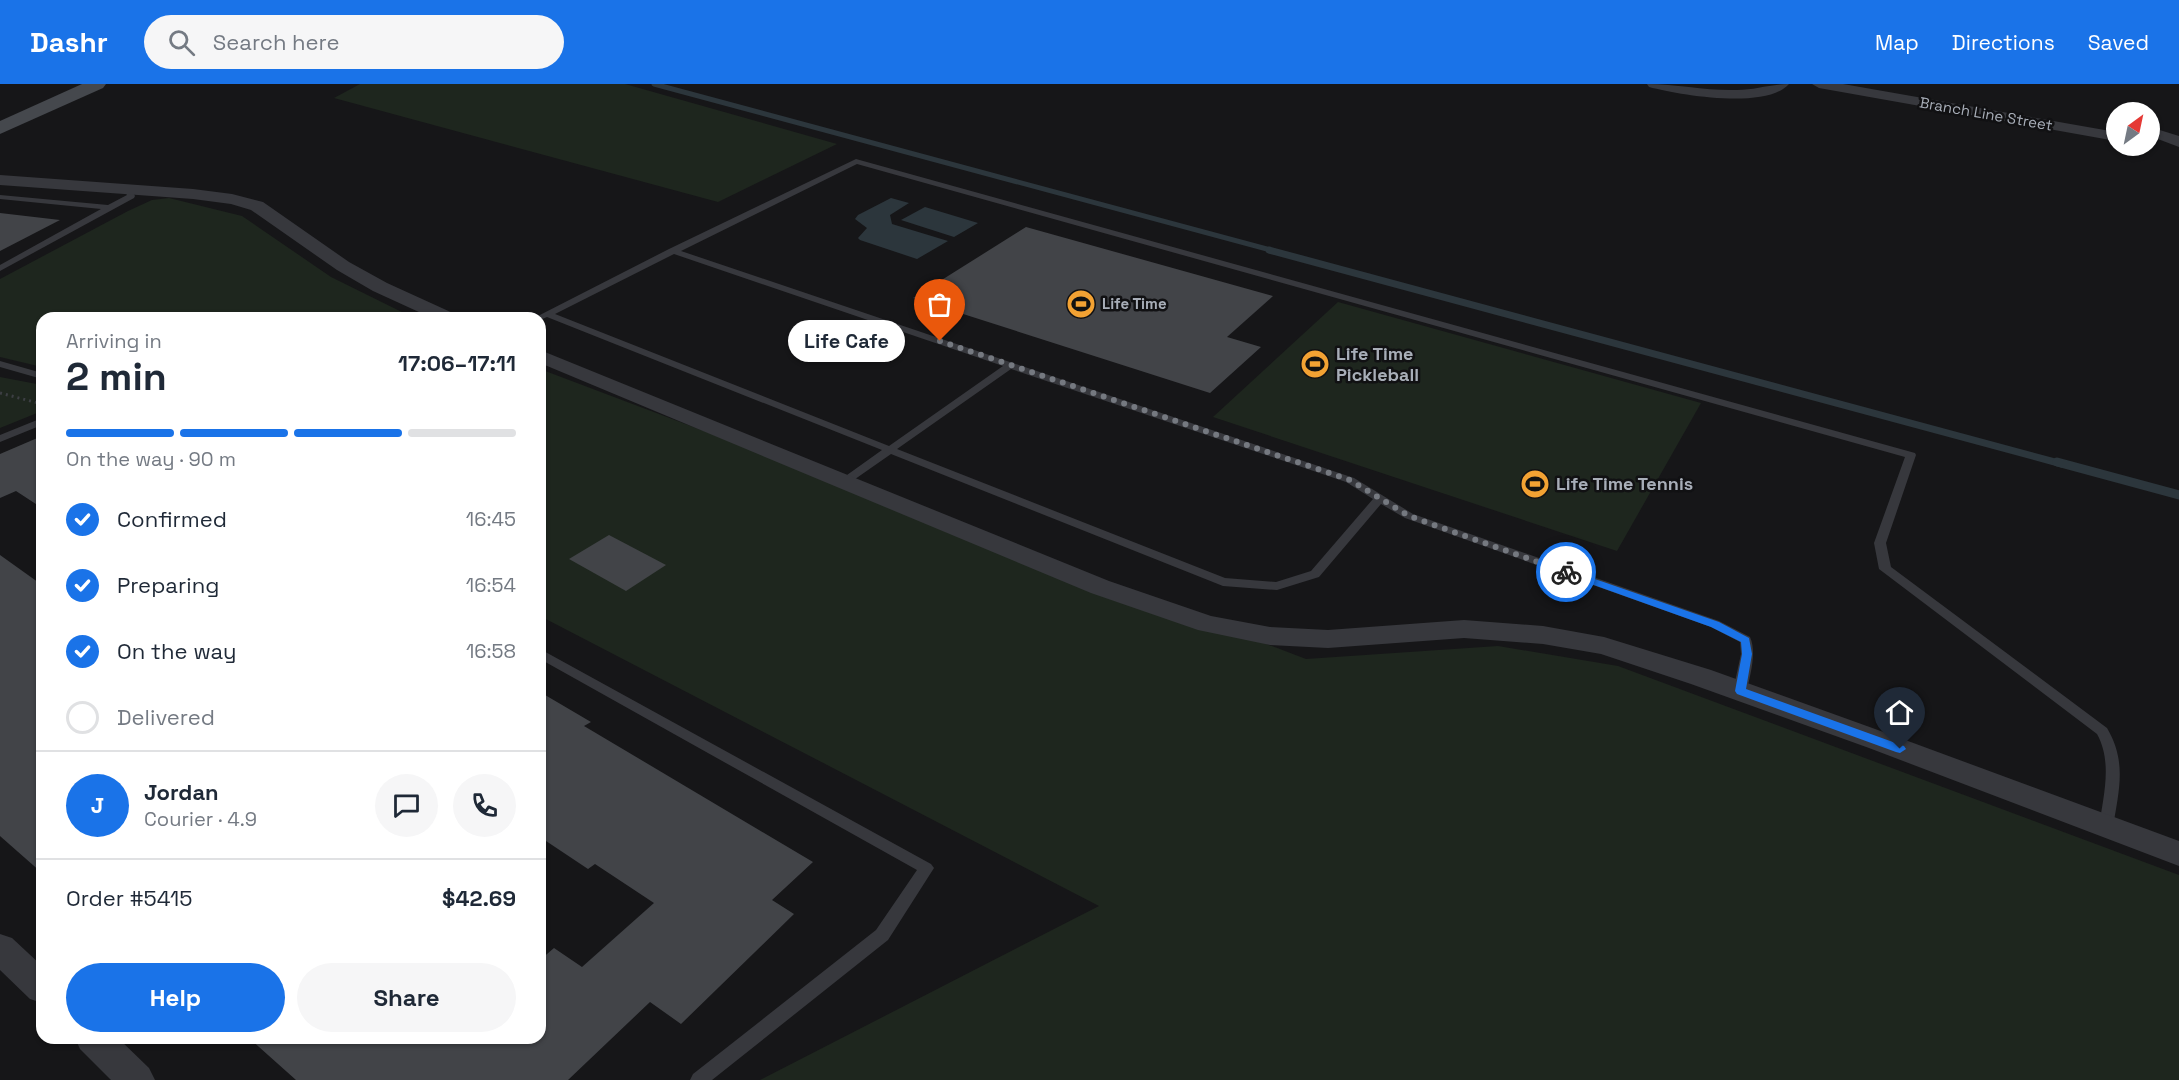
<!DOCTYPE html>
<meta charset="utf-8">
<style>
:root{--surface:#fff;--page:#f6f6f7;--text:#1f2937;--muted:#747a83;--line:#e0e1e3;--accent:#1a73e8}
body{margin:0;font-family:"Space Grotesk",sans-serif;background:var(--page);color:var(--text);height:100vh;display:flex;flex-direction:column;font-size:22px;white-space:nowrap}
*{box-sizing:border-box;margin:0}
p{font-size:20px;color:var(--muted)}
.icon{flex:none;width:33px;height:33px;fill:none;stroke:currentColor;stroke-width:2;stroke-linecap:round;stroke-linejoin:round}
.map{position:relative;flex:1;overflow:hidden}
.details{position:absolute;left:36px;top:228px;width:510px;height:732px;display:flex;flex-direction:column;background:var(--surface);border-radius:18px;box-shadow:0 2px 4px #0004}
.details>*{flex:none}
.needle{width:39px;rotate:33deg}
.controls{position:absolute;left:2106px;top:18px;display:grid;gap:12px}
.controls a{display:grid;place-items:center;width:54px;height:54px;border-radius:50%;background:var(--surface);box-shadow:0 2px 4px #0004;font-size:30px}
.pin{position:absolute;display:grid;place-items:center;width:51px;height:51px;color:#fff;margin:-62px -26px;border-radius:50% 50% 50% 0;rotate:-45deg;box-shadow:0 0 6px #0007}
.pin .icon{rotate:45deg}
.courier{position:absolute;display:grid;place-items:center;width:60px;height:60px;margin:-30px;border:4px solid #1a73e8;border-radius:50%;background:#fff;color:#222;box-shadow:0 2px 8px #0007}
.bubble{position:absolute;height:42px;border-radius:21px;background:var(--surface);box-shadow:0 2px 4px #0004;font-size:20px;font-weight:700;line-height:42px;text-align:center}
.overview em{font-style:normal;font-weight:700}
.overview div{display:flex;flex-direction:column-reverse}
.overview{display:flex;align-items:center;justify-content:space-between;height:102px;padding:0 30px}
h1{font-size:39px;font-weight:700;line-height:45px}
.bar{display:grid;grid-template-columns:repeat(4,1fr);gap:9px 6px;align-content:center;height:72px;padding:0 30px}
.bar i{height:8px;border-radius:4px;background:var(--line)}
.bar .active{background:var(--accent)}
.bar p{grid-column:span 4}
.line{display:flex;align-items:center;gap:15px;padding:0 30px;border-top:2px solid var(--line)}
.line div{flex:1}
.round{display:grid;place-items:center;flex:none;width:63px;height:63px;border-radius:32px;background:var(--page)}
ol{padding:0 30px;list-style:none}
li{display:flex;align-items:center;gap:18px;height:66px}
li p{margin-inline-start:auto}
li .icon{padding:6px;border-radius:50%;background:var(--accent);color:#fff;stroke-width:4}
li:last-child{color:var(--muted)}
li i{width:33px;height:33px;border:3px solid var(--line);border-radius:50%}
.action{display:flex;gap:12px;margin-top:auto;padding:12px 30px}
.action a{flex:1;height:69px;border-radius:36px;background:var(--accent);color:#fff;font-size:24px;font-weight:700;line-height:69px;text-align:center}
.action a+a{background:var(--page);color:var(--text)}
header{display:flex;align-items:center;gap:36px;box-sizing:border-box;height:84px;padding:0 30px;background:var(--accent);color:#fff}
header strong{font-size:28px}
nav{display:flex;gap:33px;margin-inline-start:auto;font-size:21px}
.search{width:420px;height:54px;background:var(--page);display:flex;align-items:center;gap:15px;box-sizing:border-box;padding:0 21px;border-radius:33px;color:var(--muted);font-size:22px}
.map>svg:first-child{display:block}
.green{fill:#1e261e}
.water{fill:#2c363c}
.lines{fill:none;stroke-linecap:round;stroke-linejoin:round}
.stream-far2{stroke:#2c363c;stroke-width:5}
.stream-far1{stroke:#2c363c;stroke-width:7}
.stream{stroke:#2c363c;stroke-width:9}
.building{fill:#424448}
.path{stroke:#3d3f44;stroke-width:3;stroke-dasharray:2 4;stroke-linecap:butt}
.lane{fill:#37383d;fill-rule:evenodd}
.street{fill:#37383d;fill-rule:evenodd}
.secondary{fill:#45484d;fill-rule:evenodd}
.route{fill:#1a73e8}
.done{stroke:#757980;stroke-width:6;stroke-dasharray:0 10.8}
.labels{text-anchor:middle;stroke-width:5;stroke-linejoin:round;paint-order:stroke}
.far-street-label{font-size:15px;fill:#a8aeb8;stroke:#111113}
.far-poi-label{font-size:15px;font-weight:bold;fill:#a8aeb8;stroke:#111113;text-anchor:start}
.poi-label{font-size:18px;font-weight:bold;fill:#a8aeb8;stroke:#111113;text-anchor:start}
</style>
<header>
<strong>Dashr</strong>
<div class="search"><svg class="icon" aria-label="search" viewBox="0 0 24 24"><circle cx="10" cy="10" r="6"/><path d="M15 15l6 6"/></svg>Search here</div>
<nav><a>Map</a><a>Directions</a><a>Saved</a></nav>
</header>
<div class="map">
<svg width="2179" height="996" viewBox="0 0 2179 996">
<rect width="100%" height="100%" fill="#161618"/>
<!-- green -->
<g class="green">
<polygon points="360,0 625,0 837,60 718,118 334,14"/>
<polygon points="169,114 242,132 331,193 414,234 42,234 42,283 0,273 0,195 128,127 152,116"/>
<polygon points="1338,218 1701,319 1617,467 1213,333"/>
<polygon points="540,285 1306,575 1498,562 1618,582 2179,791 2179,996 760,996 1099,822 540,532"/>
<polygon points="0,293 42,301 42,327 0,344"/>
</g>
<!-- water -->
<g class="water">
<polygon points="891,114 909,119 890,131 892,140 948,157 917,175 860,156 858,154 867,144 855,135 858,131"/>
<polygon points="925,123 978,139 954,153 901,136"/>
</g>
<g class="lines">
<!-- stream-far2 -->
<polyline class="stream-far2" points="654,0 1274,167"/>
<!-- stream-far1 -->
<polyline class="stream-far1" points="1269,166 2062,380"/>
<!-- stream -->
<polyline class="stream" points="2057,378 2179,411"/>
</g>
<!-- building -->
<g class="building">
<polygon points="0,129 60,136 0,167"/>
<polygon points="1026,143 1273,212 1227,253 1261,263 1210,309 913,214"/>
<polygon points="42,352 42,424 16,407 0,414 0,370"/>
<polygon points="609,451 666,481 626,507 569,475"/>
<polygon points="0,471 42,501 42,789 0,752"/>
<polygon points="540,608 591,638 584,642 813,778 772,816 794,830 681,940 650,918 568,996 296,996 249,954 540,954 540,876 554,864 582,883 654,819 595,780 588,785 540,753"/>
</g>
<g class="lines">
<!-- path -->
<polyline class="path" points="0,309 38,319"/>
<!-- lane -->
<g class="lane">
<path d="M856 75 1915 369 1916 371 1886 459 1891 483 2107 644C2127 678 2119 706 2113 743L2111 747 2106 749 2101 747 2099 743C2103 713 2113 679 2097 650L1879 485 1874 459 1905 373 857 80 681 167 1354 394 1413 430 1719 537 1750 553C1757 569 1750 590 1747 607L1745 610H1735L1733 607 1741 570 1740 558 1711 543 1405 434 1381 420 1319 493 1277 506 1223 502 891 370 848 400H840L839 398 840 396 882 366 547 233 540 236V234H534L669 165ZM674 170 1003 282 889 362 555 230ZM1011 285 1346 398 1373 415 1311 487 1276 498 1225 494 897 365Z"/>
<polygon points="124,103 130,103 135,112 134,114 0,187 0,181 101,125 0,115 0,111 108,121 127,111 123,105"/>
<polygon points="0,277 42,289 42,295 0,283"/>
<polygon points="42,334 42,341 0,358 0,351"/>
<polygon points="540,565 931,780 934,784 888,856 712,996 690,996 693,990 876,846 917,786 540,575"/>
</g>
<!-- street -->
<g class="street">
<path d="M1647 0C1677 0 1707 7 1737 6 1755 6 1771 0 1789 0 1766 26 1680 11 1649 3Z"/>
<polygon points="1812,0 1843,0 2116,48 2116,57 1819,4"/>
<polygon points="2150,43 2179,52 2179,63 2150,52"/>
<polygon points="0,91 193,105 232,110 263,118 349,178 387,199 455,230 458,234 432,234 373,207 337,186 251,126 231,120 193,115 0,101"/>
<polygon points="540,266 1109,497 1211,532 1270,543 1328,546 1464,536 1543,542 1604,553 1711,586 1889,650 2179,757 2179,782 1869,664 1691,600 1601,570 1543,560 1464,554 1328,564 1270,561 1198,546 1091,509 540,279"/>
<polygon points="0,850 12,854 42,882 42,919 30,915 0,886"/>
<polygon points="75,954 118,954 149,984 155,996 111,996 80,965"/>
</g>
<!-- secondary -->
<polygon class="secondary" points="82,0 106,0 103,4 0,50 0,37"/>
</g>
<!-- route -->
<polygon class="route" points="1566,485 1719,538 1749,554 1752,570 1746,605 1904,662 1906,665 1900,669 1896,668 1737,610 1735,607 1742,570 1741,558 1711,543 1563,490 1561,488"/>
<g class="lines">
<!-- done -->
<polyline class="done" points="940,257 1350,396 1409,432 1566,488"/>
</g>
<!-- icons -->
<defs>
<g id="stadium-disc" transform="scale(1.5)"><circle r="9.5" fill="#f3a233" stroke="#111113"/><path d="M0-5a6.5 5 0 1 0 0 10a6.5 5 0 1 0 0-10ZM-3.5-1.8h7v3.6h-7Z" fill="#111"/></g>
</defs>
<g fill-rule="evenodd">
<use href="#stadium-disc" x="1081" y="220"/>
<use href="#stadium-disc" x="1315" y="280"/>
<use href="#stadium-disc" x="1535" y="400"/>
</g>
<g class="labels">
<!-- far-street labels -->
<g class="far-street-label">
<text transform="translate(1986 30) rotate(10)" y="5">Branch Line Street</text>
</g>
<!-- far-poi labels -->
<g class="far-poi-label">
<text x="1102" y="225">Life Time</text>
</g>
<!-- poi labels -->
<g class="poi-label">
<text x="1336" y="276">Life Time<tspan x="1336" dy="21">Pickleball</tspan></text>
<text x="1556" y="406">Life Time Tennis</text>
</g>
</g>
</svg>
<div class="controls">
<a><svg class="needle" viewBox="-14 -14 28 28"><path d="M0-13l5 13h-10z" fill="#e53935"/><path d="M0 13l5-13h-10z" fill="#747a83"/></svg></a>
</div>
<div class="pin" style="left:940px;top:257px;background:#ea580c"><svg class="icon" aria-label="bag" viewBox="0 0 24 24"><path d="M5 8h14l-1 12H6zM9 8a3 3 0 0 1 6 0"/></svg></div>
<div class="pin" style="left:1900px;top:665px;background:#1f2937"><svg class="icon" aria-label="home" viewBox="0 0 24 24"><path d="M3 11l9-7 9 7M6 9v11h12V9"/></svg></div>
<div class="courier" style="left:1566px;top:488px"><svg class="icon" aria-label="bike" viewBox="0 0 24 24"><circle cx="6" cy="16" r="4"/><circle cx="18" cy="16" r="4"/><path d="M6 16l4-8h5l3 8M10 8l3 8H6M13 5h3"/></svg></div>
<div class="bubble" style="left:788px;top:236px;width:117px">Life Cafe</div>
<section class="details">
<div class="overview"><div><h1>2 min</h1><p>Arriving in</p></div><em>17:06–17:11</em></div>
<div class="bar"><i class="active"></i><i class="active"></i><i class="active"></i><i></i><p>On the way · 90 m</p></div>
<ol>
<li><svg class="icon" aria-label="check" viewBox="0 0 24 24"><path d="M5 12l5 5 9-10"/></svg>Confirmed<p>16:45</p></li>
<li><svg class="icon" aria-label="check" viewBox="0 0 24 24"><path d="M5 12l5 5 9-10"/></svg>Preparing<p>16:54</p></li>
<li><svg class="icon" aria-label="check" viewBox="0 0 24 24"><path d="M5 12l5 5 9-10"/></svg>On the way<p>16:58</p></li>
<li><i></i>Delivered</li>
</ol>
<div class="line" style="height:108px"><b class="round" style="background:var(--accent);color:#fff">J</b><div><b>Jordan</b><p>Courier · 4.9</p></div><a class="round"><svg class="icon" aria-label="chat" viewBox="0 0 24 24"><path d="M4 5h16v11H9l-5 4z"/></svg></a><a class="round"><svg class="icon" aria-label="phone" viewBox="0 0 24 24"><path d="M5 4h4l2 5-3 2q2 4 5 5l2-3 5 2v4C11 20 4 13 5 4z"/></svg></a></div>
<div class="line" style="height:78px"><div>Order #5415</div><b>$42.69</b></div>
<div class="action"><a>Help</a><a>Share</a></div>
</section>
</div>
